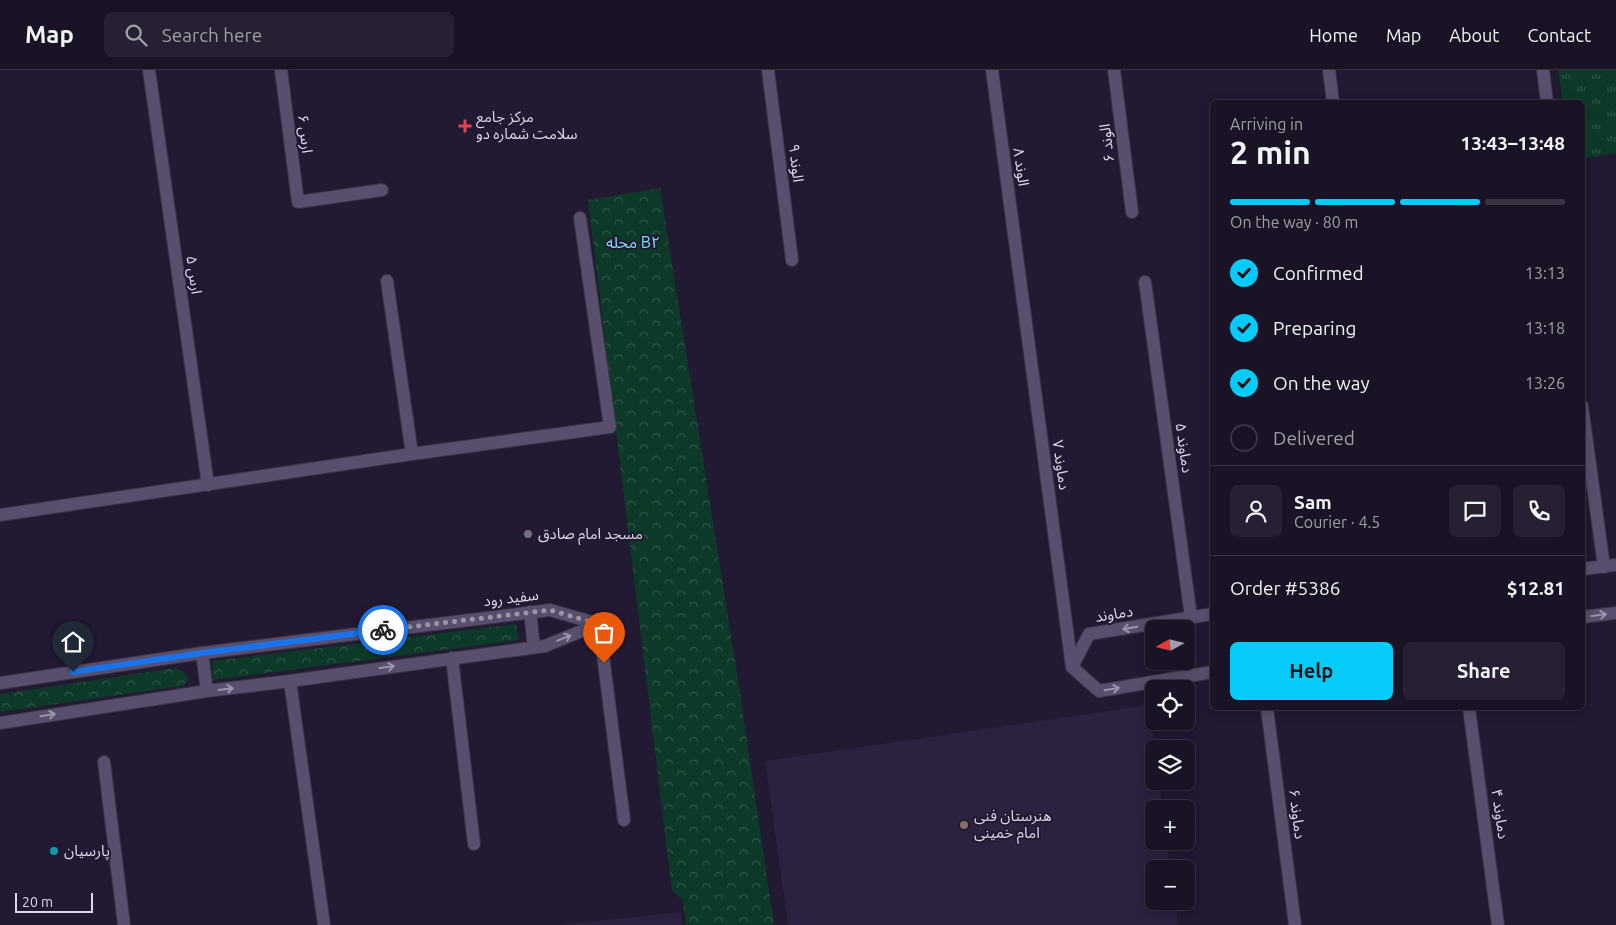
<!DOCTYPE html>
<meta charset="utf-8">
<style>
:root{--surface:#1a1326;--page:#272032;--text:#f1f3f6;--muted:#9f9ea7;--line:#383243;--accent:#04cbf9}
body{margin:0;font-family:Ubuntu,"Noto Sans Arabic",sans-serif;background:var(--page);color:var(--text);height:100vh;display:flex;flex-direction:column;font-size:19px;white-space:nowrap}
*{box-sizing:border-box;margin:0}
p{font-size:16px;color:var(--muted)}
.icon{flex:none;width:28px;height:28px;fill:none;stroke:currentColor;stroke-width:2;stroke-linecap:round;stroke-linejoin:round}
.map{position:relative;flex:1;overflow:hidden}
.side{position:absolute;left:1210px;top:30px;width:375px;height:610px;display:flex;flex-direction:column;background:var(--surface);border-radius:8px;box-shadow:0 2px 12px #0003,0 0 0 1px var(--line)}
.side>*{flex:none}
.needle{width:32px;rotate:262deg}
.tools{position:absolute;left:1145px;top:550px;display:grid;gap:10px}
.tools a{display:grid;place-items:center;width:50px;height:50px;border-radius:8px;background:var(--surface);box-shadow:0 2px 12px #0003,0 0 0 1px var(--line);font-size:25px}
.scale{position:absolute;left:15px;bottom:12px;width:78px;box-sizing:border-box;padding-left:5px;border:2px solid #ddd8e9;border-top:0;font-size:14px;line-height:18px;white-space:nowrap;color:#ddd8e9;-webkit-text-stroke:4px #221932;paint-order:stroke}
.pin{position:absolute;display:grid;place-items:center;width:42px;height:42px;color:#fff;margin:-51px -21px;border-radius:50% 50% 50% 0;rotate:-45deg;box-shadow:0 0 5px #0007}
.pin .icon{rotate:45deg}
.courier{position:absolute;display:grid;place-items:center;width:50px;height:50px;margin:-25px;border:4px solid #1a73e8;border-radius:50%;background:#fff;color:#222;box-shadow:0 1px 6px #0007}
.overview em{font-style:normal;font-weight:600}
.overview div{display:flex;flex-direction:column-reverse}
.overview{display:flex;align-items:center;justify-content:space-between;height:85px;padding:0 20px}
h1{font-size:32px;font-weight:600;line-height:38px}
.bar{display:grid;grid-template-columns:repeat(4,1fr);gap:8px 5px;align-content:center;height:60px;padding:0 20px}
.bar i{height:6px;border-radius:4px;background:var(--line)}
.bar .selected{background:var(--accent)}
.bar p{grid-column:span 4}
.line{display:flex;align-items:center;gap:12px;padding:0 20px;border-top:1px solid var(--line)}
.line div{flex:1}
.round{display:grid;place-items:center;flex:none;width:52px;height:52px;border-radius:8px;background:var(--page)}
ol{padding:0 20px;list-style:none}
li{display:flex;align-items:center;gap:15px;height:55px}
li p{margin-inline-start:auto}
li .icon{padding:5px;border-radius:50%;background:var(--accent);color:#111;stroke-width:4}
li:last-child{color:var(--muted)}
li i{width:28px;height:28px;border:2px solid var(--line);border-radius:50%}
.primary-button{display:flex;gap:10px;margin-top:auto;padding:10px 20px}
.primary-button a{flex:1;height:58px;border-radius:8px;background:var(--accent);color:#111;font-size:20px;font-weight:600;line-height:58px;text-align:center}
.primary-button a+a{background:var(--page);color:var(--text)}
header{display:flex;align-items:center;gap:30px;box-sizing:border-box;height:70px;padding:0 25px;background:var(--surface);border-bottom:1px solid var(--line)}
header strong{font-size:24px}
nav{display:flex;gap:28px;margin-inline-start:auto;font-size:18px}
.search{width:350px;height:45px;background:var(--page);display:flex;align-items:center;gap:12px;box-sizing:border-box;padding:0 18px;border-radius:8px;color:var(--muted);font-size:19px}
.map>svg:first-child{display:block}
.built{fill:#2c213f}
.grass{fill:url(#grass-tufts)}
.forest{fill:url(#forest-crowns)}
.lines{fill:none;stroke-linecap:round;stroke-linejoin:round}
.minor-casing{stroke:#3a3347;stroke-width:14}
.minor{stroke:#594f6c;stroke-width:12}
.oneway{stroke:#9b94aa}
.done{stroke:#9c95a9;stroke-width:5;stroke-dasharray:0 9}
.route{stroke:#1a73e8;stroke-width:6}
.health-dot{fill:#e0444e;stroke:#221932;stroke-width:2}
.worship-dot{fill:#6b7280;stroke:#221932;stroke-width:2}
.education-dot{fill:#8d6e63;stroke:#221932;stroke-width:2}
.culture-dot{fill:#0f9aa8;stroke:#221932;stroke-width:2}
.labels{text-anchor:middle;stroke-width:4;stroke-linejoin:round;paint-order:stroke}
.poi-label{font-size:15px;fill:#ddd8e9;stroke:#221932;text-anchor:start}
.street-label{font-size:15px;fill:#ddd8e9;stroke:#221932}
.neighbourhood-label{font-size:16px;fill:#7ddbfb;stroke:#221932}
</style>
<header>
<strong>Map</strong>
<div class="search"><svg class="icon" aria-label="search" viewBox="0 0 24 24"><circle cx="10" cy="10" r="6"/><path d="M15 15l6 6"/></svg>Search here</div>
<nav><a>Home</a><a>Map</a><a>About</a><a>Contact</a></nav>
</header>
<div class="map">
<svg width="1616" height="855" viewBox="0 0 1616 855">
<defs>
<pattern id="grass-tufts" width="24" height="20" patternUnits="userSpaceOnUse" patternTransform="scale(1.25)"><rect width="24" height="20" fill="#0d3a28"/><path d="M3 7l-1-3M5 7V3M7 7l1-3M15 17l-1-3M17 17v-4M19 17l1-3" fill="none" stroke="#305647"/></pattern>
<pattern id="forest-crowns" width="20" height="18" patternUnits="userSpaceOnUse" patternTransform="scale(1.25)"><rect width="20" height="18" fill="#0d3a28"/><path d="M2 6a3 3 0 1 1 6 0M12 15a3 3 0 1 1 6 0" fill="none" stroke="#305647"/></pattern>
</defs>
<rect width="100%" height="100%" fill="#221932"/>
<!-- built -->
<g class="built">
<polygon points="1149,635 1155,679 1154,711 1159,711 1162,739 1154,739 1154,771 1167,771 1170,799 1154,799 1154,831 1175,831 1178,855 788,855 765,691"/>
<polygon points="681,842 682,855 558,855"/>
</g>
<!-- grass -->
<polygon class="grass" points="1558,0 1616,0 1616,83 1583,89 1582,32 1563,32"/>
<!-- forest -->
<g class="forest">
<polygon points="660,118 740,623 774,855 686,855 683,830 672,821 588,130"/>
<polygon points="516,554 519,570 213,610 212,591"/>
<polygon points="175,598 184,602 189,609 182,616 0,642 0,624"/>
</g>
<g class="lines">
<!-- minor casing -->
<g class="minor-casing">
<g id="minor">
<polyline points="149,0 208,415"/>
<polyline points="281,0 298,132 382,120"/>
<polyline points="768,0 792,190"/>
<polyline points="992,0 1072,597"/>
<polyline points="1114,0 1132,142"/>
<polyline points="1329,0 1333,32"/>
<polyline points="1543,0 1547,32"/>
<polyline points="387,211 412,384"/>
<polyline points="1145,212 1191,547"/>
<polyline points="1582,336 1604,497"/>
<polyline points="0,445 412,384 610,357 580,148"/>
<polyline points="1582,499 1616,495"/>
<polyline points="530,542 534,577"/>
<polyline points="1582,547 1616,543"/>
<polyline points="599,554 624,750"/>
<polyline points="202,583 207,621"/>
<polyline points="452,588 474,774"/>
<polyline points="1072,597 1089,564 1212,544"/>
<polyline points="1072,597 1099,621 1212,602"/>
<polyline points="290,611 324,855"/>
<polyline points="0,613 202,583 550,540 599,554 545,576 290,611 207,621 0,653"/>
<polyline points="1267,638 1295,855"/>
<polyline points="1469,638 1498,855"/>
<polyline points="104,692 124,855"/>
</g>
</g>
<!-- minor -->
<use href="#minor" class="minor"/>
</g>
<!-- one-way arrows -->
<defs><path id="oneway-shaft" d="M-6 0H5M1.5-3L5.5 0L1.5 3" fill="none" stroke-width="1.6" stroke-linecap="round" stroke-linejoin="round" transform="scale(1.25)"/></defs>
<g class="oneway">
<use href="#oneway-shaft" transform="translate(1599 545) rotate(-8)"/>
<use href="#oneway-shaft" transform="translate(1130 558) rotate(171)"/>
<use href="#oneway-shaft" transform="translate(564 568) rotate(-22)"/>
<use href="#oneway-shaft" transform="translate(387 597) rotate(-8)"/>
<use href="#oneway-shaft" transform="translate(226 619) rotate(-7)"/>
<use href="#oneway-shaft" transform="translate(1112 619) rotate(-9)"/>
<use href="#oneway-shaft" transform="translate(48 645) rotate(-9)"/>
</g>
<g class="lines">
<!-- done -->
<polyline class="done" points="383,560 550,540 599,554 604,593"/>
<!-- route -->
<polyline class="route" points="73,602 202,583 383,560"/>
</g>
<!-- markers -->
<path class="health-dot" d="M462.5 48.5h5v5h5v5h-5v5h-5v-5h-5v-5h5z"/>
<circle class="worship-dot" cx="528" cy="464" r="5"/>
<circle class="education-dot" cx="964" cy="755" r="5"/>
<circle class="culture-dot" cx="54" cy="781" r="5"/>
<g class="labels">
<!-- poi labels -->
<g class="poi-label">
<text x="476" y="52">مرکز جامع<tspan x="476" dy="17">سلامت شماره دو</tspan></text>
<text x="538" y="469">مسجد امام صادق</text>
<text x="974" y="751">هنرستان فنی<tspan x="974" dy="17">امام خمینی</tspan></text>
<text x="64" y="786">پارسیان</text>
</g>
<!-- street labels -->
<g class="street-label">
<text transform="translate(305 64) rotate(83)" y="5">ارس ۶</text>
<text transform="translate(1107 73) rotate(-97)" y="5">الوند ۶</text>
<text transform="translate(796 93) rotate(83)" y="5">الوند ۹</text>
<text transform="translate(1021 97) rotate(82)" y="5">الوند ۸</text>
<text transform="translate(194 205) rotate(82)" y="5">ارس ۵</text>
<text transform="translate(1184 378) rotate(82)" y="5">دماوند ۵</text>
<text transform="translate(1061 395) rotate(82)" y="5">دماوند ۷</text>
<text transform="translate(511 528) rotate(-7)" y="5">سفید رود</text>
<text transform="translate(1114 544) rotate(-9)" y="5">دماوند</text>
<text transform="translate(1297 744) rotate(83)" y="5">دماوند ۶</text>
<text transform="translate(1500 744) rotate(82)" y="5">دماوند ۴</text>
</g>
<!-- neighbourhood labels -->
<g class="neighbourhood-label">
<text x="633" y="178">محله B۲</text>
</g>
</g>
</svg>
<div class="tools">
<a><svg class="needle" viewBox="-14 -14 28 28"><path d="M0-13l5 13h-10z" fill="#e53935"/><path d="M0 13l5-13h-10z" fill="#9f9ea7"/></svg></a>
<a><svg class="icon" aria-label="locate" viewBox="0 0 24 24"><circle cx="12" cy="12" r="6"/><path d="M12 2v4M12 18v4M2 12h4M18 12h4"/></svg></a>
<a><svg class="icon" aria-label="layers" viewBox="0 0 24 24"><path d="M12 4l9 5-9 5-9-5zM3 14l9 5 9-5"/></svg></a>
<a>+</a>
<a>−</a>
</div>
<div class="scale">20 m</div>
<div class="pin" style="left:604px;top:593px;background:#ea580c"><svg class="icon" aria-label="bag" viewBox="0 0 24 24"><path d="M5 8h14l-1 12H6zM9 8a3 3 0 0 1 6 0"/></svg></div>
<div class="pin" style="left:73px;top:602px;background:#1f2937"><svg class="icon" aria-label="home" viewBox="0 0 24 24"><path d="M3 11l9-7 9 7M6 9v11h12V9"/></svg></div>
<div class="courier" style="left:383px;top:560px"><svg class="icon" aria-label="bike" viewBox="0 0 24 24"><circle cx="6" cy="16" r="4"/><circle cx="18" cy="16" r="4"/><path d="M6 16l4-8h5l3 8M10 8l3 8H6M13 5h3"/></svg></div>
<section class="side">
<div class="overview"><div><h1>2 min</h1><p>Arriving in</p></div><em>13:43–13:48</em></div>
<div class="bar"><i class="selected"></i><i class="selected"></i><i class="selected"></i><i></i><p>On the way · 80 m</p></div>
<ol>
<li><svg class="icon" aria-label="check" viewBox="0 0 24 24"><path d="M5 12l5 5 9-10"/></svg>Confirmed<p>13:13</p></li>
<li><svg class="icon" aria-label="check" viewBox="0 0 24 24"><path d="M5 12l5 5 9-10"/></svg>Preparing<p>13:18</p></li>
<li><svg class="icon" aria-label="check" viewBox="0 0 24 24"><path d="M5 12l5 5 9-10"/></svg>On the way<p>13:26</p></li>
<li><i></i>Delivered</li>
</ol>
<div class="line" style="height:90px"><a class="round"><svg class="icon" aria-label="person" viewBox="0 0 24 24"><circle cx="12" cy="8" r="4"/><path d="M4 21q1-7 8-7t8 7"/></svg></a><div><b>Sam</b><p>Courier · 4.5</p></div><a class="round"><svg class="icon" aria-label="chat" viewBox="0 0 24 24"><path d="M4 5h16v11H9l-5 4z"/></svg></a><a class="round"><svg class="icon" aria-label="phone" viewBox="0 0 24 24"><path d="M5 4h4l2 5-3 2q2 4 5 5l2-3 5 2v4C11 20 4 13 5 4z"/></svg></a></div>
<div class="line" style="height:65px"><div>Order #5386</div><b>$12.81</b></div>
<div class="primary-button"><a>Help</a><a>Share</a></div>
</section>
</div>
